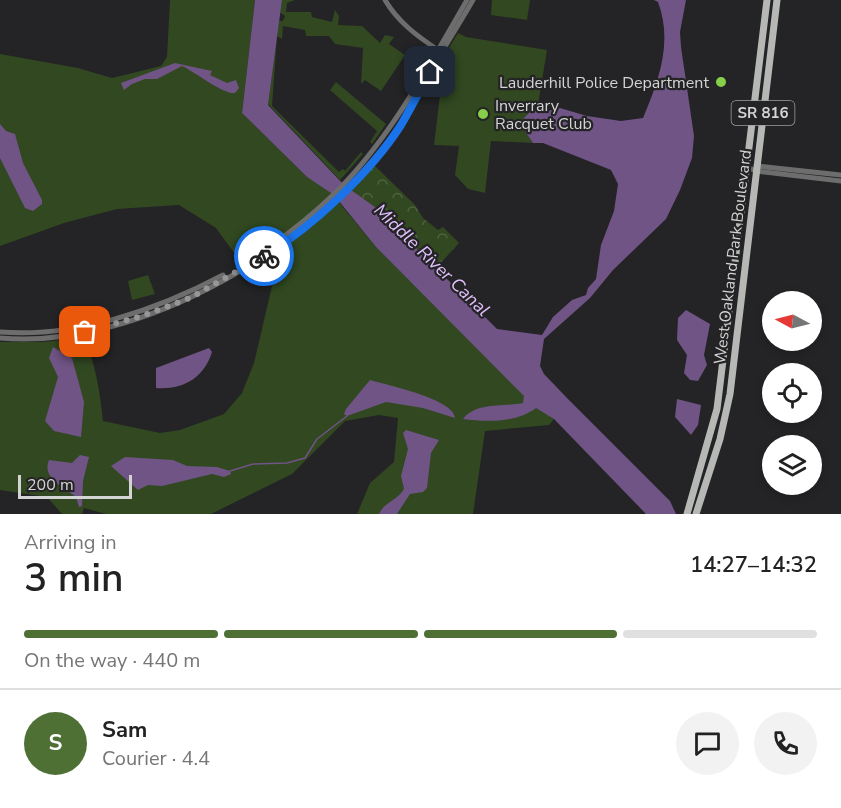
<!DOCTYPE html>
<meta charset="utf-8">
<style>
:root{--surface:#fff;--page:#f2f2f2;--text:#222;--muted:#767676;--line:#e0e0e0;--accent:#4f7034}
body{margin:0;font-family:"Nunito Sans",sans-serif;background:var(--page);color:var(--text);height:100vh;display:flex;flex-direction:column;font-size:22px;white-space:nowrap}
*{box-sizing:border-box;margin:0}
p{font-size:20px;color:var(--muted)}
.icon{flex:none;width:33px;height:33px;fill:none;stroke:currentColor;stroke-width:2;stroke-linecap:round;stroke-linejoin:round}
.map{position:relative;height:514px;overflow:hidden}
.details{display:flex;flex-direction:column;background:var(--surface);flex:1}
.details>*{flex:none}
.needle{width:39px;rotate:277deg}
.controls{position:absolute;left:762px;top:291px;display:grid;gap:12px}
.controls a{display:grid;place-items:center;width:60px;height:60px;border-radius:50%;background:var(--surface);box-shadow:0 3px 9px #0003;font-size:30px}
.scale{position:absolute;left:18px;bottom:15px;width:114px;box-sizing:border-box;padding-left:6px;border:3px solid #d4d4d5;border-top:0;font-size:16px;line-height:21px;white-space:nowrap;color:#d4d4d5;-webkit-text-stroke:4px #242325;paint-order:stroke}
.pin{position:absolute;display:grid;place-items:center;width:51px;height:51px;color:#fff;margin:-26px;border-radius:12px;box-shadow:0 3px 9px #0006}
.courier{position:absolute;display:grid;place-items:center;width:60px;height:60px;margin:-30px;border:4px solid #1a73e8;border-radius:50%;background:#fff;color:#222;box-shadow:0 2px 8px #0007}
.headline em{font-style:normal;font-weight:600}
.headline div{display:flex;flex-direction:column-reverse}
.headline{display:flex;align-items:center;justify-content:space-between;height:102px;padding:0 24px}
h1{font-size:39px;font-weight:600;line-height:45px}
.bar{display:grid;grid-template-columns:repeat(4,1fr);gap:9px 6px;align-content:center;height:72px;padding:0 24px}
.bar i{height:8px;border-radius:4px;background:var(--line)}
.bar .current{background:var(--accent)}
.bar p{grid-column:span 4}
.line{display:flex;align-items:center;gap:15px;padding:0 24px;border-top:2px solid var(--line)}
.line div{flex:1}
.round{display:grid;place-items:center;flex:none;width:63px;height:63px;border-radius:32px;background:var(--page)}
.map>svg:first-child{display:block}
.grass{fill:#314821}
.park{fill:url(#park-crowns)}
.water{fill:#6f5485}
.lines{fill:none;stroke-linecap:round;stroke-linejoin:round}
.stream{stroke:#6f5485;stroke-width:1.5}
.tertiary{stroke:#6c6d6c;stroke-width:5}
.primary{stroke:#b6b8b5;stroke-width:7}
.done{stroke:#969697;stroke-width:6;stroke-dasharray:0 10.8}
.route{stroke:#1a73e8;stroke-width:8}
.poi-dot{fill:#86cf4b;stroke:#242325;stroke-width:2}
.labels{text-anchor:middle;stroke-width:4.5;stroke-linejoin:round;paint-order:stroke}
.shield{fill:#242325;stroke:#9f9fa0;stroke-width:1.5}
.shield-label{font-size:15px;font-weight:bold;fill:#d4d4d5}
.poi-label{font-size:16px;fill:#d4d4d5;stroke:#242325;text-anchor:end}
.street-label{font-size:16px;fill:#d4d4d5;stroke:#242325}
.water-label{font-size:18px;font-style:italic;fill:#e2c1fe;stroke:#242325}
</style>
<div class="map">
<svg width="841" height="514" viewBox="0 0 841 514">
<defs>
<pattern id="park-crowns" width="20" height="18" patternUnits="userSpaceOnUse" patternTransform="scale(1.5)"><rect width="20" height="18" fill="#314821"/><path d="M2 6a3 3 0 1 1 6 0M12 15a3 3 0 1 1 6 0" fill="none" stroke="#4e6240"/></pattern>
</defs>
<rect width="100%" height="100%" fill="#242325"/>
<!-- grass -->
<g class="grass">
<path d="M170 0H255L242 113 307 177 328 189 376 247 525 396 554 419 549 425 485 431 473 514H357L370 483 394 462 398 418 379 415 345 421 292 474 211 514H106L84 508 82 514H62L47 497 0 490V342H43L80 338C95 350 101 401 103 421L160 433 180 430 224 414 242 393 254 363 272 286 252 254 240 261 216 228 179 205 117 209 64 223 0 246V54L78 68 112 78 161 66 167 57Z"/>
<polygon points="282,0 295,0 287,3 286,12 311,12 312,17 332,22 335,10 339,16 338,25 362,26 380,43 385,35 394,37 389,44 405,55 381,91 365,80 361,84 363,48 335,44 329,36 306,36 305,30 283,26 282,39 277,36 279,21 283,21 285,16 280,12"/>
<polygon points="492,0 530,0 527,20 491,15"/>
<polygon points="458,33 466,37 547,50 537,111 532,110 522,127 533,143 491,141 485,193 468,189 455,175 459,146 434,145 441,87 428,82"/>
<polygon points="277,37 272,106 339,172 343,169 345,171 361,152 363,154 340,180 268,104"/>
<polygon points="336,82 386,124 372,144 370,142 377,131 330,90"/>
<polygon points="148,275 155,294 132,300 128,281"/>
</g>
<!-- park -->
<polygon class="park" points="373,164 415,205 423,218 438,230 443,227 459,243 436,268 375,207 348,190"/>
<!-- water -->
<g class="water">
<path d="M255 0H282L268 105 344 185 375 207 497 329 542 335 553 317 572 300 586 295 588 288 596 279 601 245 614 211 618 184 611 170 543 143H533L522 127 524 118 532 110 543 112 560 108 587 116 621 121 643 118C659 80 673 42 658 2L654 0H686L680 32 681 47 694 136 692 158 680 190 666 219 613 270 590 298 544 339 540 366 544 374 568 399 670 501 676 514H646L554 419 536 408C517 423 486 422 463 419 476 402 504 407 523 403L524 396 376 247 334 195 307 177 242 113Z"/>
<path d="M175 63 212 71 210 75 227 83 236 80 239 88 235 93C224 95 195 72 182 66L157 79H145L132 84 124 90 121 83Z"/>
<polygon points="0,124 6,131 15,134 23,163 42,200 42,204 33,211 25,208 0,158"/>
<polygon points="686,310 710,324 704,355 707,365 698,381 690,380 684,373 687,355 677,340 678,318"/>
<polygon points="53,347 72,358 84,402 81,437 54,431 45,421 58,377 49,358"/>
<path d="M209 348 212 352C204 378 183 390 156 388V368Z"/>
<path d="M370 380C387 385 454 399 455 418L423 408 386 402 347 416 344 414 346 409Z"/>
<polygon points="677,399 701,405 698,425 691,435 675,417"/>
<path d="M406 430 439 440 431 453 427 488 423 492 410 494 397 514H379C384 502 397 501 404 489L401 476 408 449 403 433Z"/>
<path d="M80 455 89 457 83 481 82 506 79 507 76 497C65 488 41 478 49 460L72 463Z"/>
<polygon points="125,457 173,460 187,466 217,467 230,471 231,474 224,477 212,474 162,486 148,485 138,490 111,466"/>
</g>
<g class="lines">
<!-- stream -->
<polyline class="stream" points="230,471 253,464 287,463 305,458 317,439 347,416"/>
<!-- tertiary -->
<g class="tertiary">
<path d="M385 0C398 22 417 36 438 50"/>
<polyline points="756,166 841,175"/>
<polyline points="747,167 756,171 841,181"/>
<path d="M257 256C287 235 317 212 342 186 393 133 430 64 467 0"/>
<path d="M0 332C76 338 157 310 223 275"/>
<path d="M0 338C142 351 323 241 400 126 413 106 424 83 436 62 448 41 461 21 473 0"/>
</g>
<!-- primary -->
<g class="primary">
<polyline points="687,514 717,409 767,0"/>
<polyline points="696,514 720,439 730,394 777,0"/>
</g>
</g>
<g class="lines">
<!-- done -->
<polyline class="done" points="85,332 142,316 190,298 264,256"/>
<!-- route -->
<path class="route" d="M264 256C311 228 371 172 401 125 411 108 420 90 430 72"/>
</g>
<!-- markers -->
<g class="poi-dot">
<circle cx="721" cy="82" r="6"/>
<circle cx="483" cy="114" r="6"/>
</g>
<g class="labels">
<!-- shield labels -->
<rect class="shield" x="731.5" y="101" width="63" height="24" rx="4.5"/>
<g class="shield-label">
<text x="763" y="118">SR 816</text>
</g>
<!-- poi labels -->
<g class="poi-label">
<text x="709" y="88">Lauderhill Police Department</text>
<text x="495" y="111" text-anchor="start">Inverrary<tspan x="495" dy="18">Racquet Club</tspan></text>
</g>
<!-- street labels -->
<g class="street-label">
<text transform="translate(732 257) rotate(-83)" y="6">West Oakland Park Boulevard</text>
</g>
<!-- water labels -->
<g class="water-label">
<text transform="translate(432 260) rotate(44)" y="6">Middle River Canal</text>
</g>
</g>
</svg>
<div class="controls">
<a><svg class="needle" viewBox="-14 -14 28 28"><path d="M0-13l5 13h-10z" fill="#e53935"/><path d="M0 13l5-13h-10z" fill="#767676"/></svg></a>
<a><svg class="icon" aria-label="locate" viewBox="0 0 24 24"><circle cx="12" cy="12" r="6"/><path d="M12 2v4M12 18v4M2 12h4M18 12h4"/></svg></a>
<a><svg class="icon" aria-label="layers" viewBox="0 0 24 24"><path d="M12 4l9 5-9 5-9-5zM3 14l9 5 9-5"/></svg></a>
</div>
<div class="scale">200 m</div>
<div class="pin" style="left:85px;top:332px;background:#ea580c"><svg class="icon" aria-label="bag" viewBox="0 0 24 24"><path d="M5 8h14l-1 12H6zM9 8a3 3 0 0 1 6 0"/></svg></div>
<div class="pin" style="left:430px;top:72px;background:#1f2937"><svg class="icon" aria-label="home" viewBox="0 0 24 24"><path d="M3 11l9-7 9 7M6 9v11h12V9"/></svg></div>
<div class="courier" style="left:264px;top:256px"><svg class="icon" aria-label="bike" viewBox="0 0 24 24"><circle cx="6" cy="16" r="4"/><circle cx="18" cy="16" r="4"/><path d="M6 16l4-8h5l3 8M10 8l3 8H6M13 5h3"/></svg></div>
</div>
<section class="details">
<div class="headline"><div><h1>3 min</h1><p>Arriving in</p></div><em>14:27–14:32</em></div>
<div class="bar"><i class="current"></i><i class="current"></i><i class="current"></i><i></i><p>On the way · 440 m</p></div>
<div class="line" style="height:108px"><b class="round" style="background:var(--accent);color:#fff">S</b><div><b>Sam</b><p>Courier · 4.4</p></div><a class="round"><svg class="icon" aria-label="chat" viewBox="0 0 24 24"><path d="M4 5h16v11H9l-5 4z"/></svg></a><a class="round"><svg class="icon" aria-label="phone" viewBox="0 0 24 24"><path d="M5 4h4l2 5-3 2q2 4 5 5l2-3 5 2v4C11 20 4 13 5 4z"/></svg></a></div>
</section>
